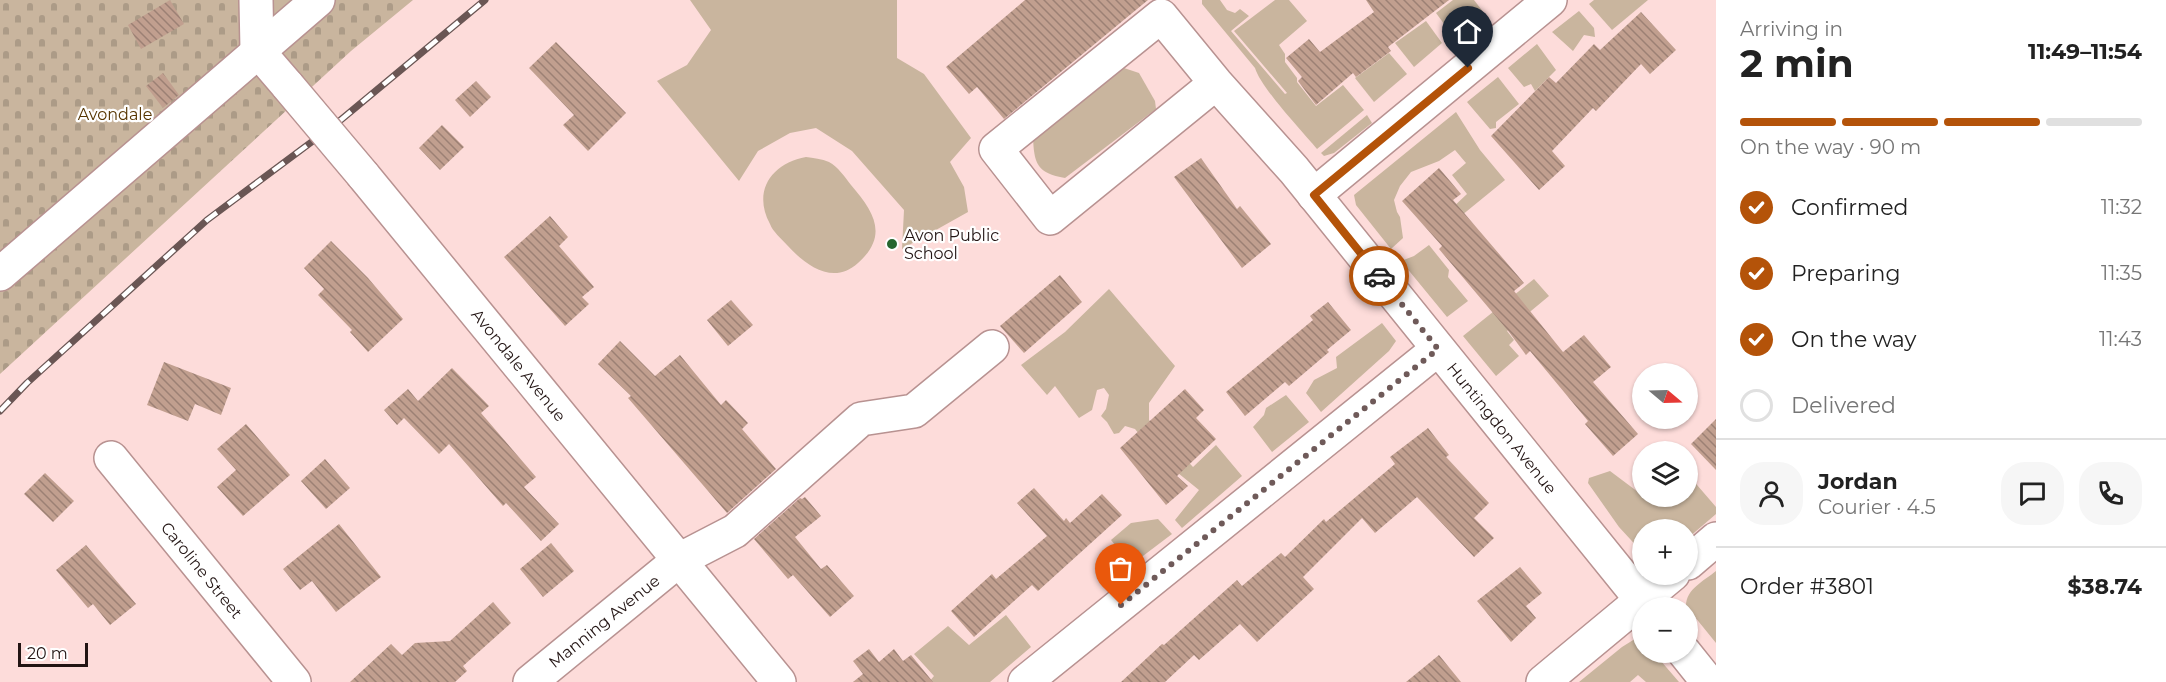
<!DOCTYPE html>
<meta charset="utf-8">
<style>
:root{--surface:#fff;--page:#f6f6f6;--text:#222;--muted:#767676;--line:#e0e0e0;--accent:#b45309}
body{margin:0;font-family:Montserrat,sans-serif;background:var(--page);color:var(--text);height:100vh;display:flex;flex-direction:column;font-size:22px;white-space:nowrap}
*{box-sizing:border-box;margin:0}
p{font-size:20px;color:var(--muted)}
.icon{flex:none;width:33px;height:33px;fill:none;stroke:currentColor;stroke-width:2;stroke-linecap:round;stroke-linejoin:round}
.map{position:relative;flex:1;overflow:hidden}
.sheet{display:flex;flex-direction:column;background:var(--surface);width:450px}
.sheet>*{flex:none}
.needle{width:39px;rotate:109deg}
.fabs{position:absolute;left:1632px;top:363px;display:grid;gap:12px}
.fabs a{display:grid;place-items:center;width:66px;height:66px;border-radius:50%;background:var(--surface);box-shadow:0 2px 4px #0004;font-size:30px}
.scale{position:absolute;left:18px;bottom:15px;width:70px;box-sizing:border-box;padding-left:6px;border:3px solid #221413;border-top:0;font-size:16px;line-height:21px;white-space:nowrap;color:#221413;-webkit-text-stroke:4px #fff;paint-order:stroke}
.pin{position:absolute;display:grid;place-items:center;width:51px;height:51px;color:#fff;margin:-62px -26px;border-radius:50% 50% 50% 0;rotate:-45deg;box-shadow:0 0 6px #0007}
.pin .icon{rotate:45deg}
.courier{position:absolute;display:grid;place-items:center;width:60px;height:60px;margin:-30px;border:4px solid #b45309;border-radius:50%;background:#fff;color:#222;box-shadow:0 2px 8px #0007}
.head em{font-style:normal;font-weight:700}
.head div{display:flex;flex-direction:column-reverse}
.head{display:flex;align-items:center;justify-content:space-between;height:102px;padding:0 24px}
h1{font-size:39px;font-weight:700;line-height:45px}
.bar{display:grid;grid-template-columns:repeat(4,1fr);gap:9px 6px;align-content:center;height:72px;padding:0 24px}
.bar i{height:8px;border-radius:4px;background:var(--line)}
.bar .active{background:var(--accent)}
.bar p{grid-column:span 4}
.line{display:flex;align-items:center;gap:15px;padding:0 24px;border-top:2px solid var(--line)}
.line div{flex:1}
.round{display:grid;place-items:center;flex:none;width:63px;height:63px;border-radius:24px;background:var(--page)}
ol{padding:0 24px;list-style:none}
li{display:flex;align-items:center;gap:18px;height:66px}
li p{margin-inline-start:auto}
li .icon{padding:6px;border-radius:50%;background:var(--accent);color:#fff;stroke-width:4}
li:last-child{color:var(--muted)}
li i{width:33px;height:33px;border:3px solid var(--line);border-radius:50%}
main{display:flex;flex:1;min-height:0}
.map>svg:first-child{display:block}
.grass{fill:#c9b59e}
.cemetery{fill:url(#cemetery-stones)}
.building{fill:url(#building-back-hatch)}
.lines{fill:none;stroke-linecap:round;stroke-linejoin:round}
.minor-casing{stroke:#b89291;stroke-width:36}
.minor{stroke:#fff;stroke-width:33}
.rail-casing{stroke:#6a5654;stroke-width:7}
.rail{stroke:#fff;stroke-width:4.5;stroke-dasharray:14;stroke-linecap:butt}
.minor-bridge-casing{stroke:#b89291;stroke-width:36;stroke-linecap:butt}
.minor-bridge{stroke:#fff;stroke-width:33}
.done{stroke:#6f5a59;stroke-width:6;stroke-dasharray:0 10.8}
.route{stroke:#b45309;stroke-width:8}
.poi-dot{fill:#26662f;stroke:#fff;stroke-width:2}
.labels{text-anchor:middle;stroke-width:4.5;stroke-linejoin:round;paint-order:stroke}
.park-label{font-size:16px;fill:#563501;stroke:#fff}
.poi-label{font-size:16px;fill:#221413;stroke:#fff;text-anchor:start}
.street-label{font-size:16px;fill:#221413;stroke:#fff}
</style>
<main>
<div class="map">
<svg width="1716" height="682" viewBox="0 0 1716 682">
<defs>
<pattern id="cemetery-stones" width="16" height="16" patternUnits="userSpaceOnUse" patternTransform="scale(1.5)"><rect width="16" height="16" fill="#c9b59e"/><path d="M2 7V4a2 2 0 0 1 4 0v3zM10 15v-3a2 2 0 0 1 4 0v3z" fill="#ac9b87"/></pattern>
<pattern id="building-back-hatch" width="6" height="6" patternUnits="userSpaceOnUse" patternTransform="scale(1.5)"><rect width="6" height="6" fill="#c19f8f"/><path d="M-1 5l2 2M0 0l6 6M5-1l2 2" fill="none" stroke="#9c8074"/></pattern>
</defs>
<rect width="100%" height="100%" fill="#fddcda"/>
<!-- grass -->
<g class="grass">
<polygon points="690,0 897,0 897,58 924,74 971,138 950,162 964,187 968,212 902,249 904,210 852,151 816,128 790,133 758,151 739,181 657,81 687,65 711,30"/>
<path d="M1202 0H1220L1227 10 1235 13 1240 9 1249 16 1231 31 1285 94 1287 93 1234 31 1275 0H1289L1307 21 1279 45 1285 54V62L1297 78V82L1316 106 1343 85 1364 110 1317 149C1302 131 1261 88 1255 68L1202 4Z"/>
<polygon points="1453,0 1474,0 1484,13 1453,36 1436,13"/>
<polygon points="1594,0 1648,0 1612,30 1589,4"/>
<polygon points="1579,11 1594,28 1595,37 1584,35 1573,51 1552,32"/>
<polygon points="1487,17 1492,25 1464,49 1457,41"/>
<polygon points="1426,21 1442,43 1414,67 1395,43"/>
<polygon points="1537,44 1556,70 1535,91 1531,84 1524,87 1508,68"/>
<polygon points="1389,53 1407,74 1374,102 1355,78"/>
<path d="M1124 68 1139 73 1155 101 1156 109 1065 178C1037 173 1034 164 1033 137L1115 71Z"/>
<polygon points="1498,77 1519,104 1496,122 1496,128 1490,129 1467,102"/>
<polygon points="1456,112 1480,150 1505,180 1456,220 1450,210 1467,194 1452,175 1466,163 1455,150 1439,161 1411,172 1400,186 1394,200 1397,212 1400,217 1403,238 1391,249 1356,205 1354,195"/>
<polygon points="1367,115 1372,123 1334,153 1324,156 1321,153"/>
<path d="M806 157C813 158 822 159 829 162 838 167 845 177 851 185 874 212 889 235 858 263 833 286 805 265 787 245 781 238 773 232 770 224 752 191 772 163 806 157Z"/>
<polygon points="1429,245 1449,270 1448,277 1468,301 1447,317 1401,261 1414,256"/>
<polygon points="1534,279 1549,296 1507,331 1514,340 1509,345 1519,356 1496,376 1463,336"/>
<polygon points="1109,289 1175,366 1149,403 1149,420 1193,467 1216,445 1242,476 1182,528 1175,520 1199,490 1178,473 1173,476 1135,429 1125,426 1119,433 1114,434 1107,422 1101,416 1106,409 1109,395 1104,388 1097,390 1092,410 1079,418 1055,386 1047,395 1021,365 1065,332"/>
<polygon points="1382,323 1396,341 1389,351 1321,412 1306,393 1314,380 1337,368 1336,357"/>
<polygon points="1286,395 1309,422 1272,452 1253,427 1264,415 1266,408"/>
<polygon points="1610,471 1654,504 1671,497 1688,496 1688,482 1691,478 1716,507 1716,514 1688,538 1688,530 1642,530 1642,552 1619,527 1588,483 1589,478"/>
<polygon points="1158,519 1172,534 1131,565 1111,540 1131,523"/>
<path d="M1716 571V643L1686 606C1686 589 1704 581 1716 571Z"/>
<polygon points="1006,615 1031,647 990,682 929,682 934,676 914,654 948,626 969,645"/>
<polygon points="1638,637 1642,640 1642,652 1654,653 1679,682 1646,682 1638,675 1630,682 1579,682 1622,647"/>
</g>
<!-- cemetery -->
<polygon class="cemetery" points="0,0 413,0 351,51 0,374"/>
<!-- building -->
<g class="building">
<polygon points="170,0 184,24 141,49 128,25"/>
<polygon points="1025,0 1148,0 1004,119 977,87 969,94 946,67"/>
<polygon points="1366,0 1449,0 1388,47 1391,51 1356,77 1353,73 1316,105 1298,81 1302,77 1286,58 1309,39 1320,52 1374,12"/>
<polygon points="1641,12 1676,50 1650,74 1641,64 1596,111 1593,108 1552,151 1565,166 1539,190 1491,136 1549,77 1556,83 1594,44 1600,50"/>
<polygon points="556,42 626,113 588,151 563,125 574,115 529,68"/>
<polygon points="163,73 179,95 163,108 146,86"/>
<polygon points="476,81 491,97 470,117 455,100"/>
<polygon points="442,125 464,147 440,170 419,148"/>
<polygon points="1201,158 1237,209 1240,206 1271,244 1242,268 1174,177"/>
<polygon points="1439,168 1461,194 1453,200 1524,283 1514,291 1563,352 1584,335 1611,367 1593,382 1638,434 1613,456 1585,424 1588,421 1530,351 1526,355 1509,332 1439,249 1442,246 1402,201"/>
<polygon points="550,216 568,237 559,246 594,287 582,297 589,304 565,326 504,257"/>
<polygon points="331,241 368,278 403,319 368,352 350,332 352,330 318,295 324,289 304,268"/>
<polygon points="1060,275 1082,302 1024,353 1000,326"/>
<polygon points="731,300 753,325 728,346 707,320"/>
<polygon points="1328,302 1351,330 1327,350 1329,352 1289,386 1285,382 1245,416 1226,392 1313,320 1310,316"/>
<polygon points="620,341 655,376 680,355 721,405 726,400 748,423 742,429 776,469 727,513 628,398 631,396 598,364"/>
<polygon points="164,362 231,388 221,415 195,404 188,421 147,405"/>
<polygon points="452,368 489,406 481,413 536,477 524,487 559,524 541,541 506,503 503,506 449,444 439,454 404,418 397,425 384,410 408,389 418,401"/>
<polygon points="1185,389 1204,410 1196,418 1216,439 1177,476 1188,486 1166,505 1120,448"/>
<polygon points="1716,419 1716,470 1691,444"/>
<polygon points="246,424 290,475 243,516 217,487 236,470 217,449"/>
<polygon points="1428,428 1449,455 1446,457 1489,503 1474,518 1494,538 1474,557 1417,497 1375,533 1362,518 1303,577 1314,589 1257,642 1240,624 1199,660 1194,655 1165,682 1121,682 1162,644 1164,645 1237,580 1242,586 1281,553 1285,557 1324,519 1326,522 1395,464 1390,457"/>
<polygon points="325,459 350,488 326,509 301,481"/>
<polygon points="45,473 74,501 53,522 24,494"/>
<polygon points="1034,488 1064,521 1066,518 1070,523 1102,494 1122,515 1038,591 1032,585 974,637 951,611 992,574 996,579 1047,536 1017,503"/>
<polygon points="805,497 821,516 795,537 821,569 827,565 854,596 830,617 793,575 788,579 754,539 800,498 802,499"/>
<polygon points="339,524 381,577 336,612 312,581 300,590 283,569"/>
<polygon points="551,543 574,571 543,597 520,569"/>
<polygon points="86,545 136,604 110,625 93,604 88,608 56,570"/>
<polygon points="1520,567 1542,593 1526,606 1536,618 1511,642 1477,601"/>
<polygon points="493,602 511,623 463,666 467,671 455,682 350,682 391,644 402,655 415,643 450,641"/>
<polygon points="869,649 879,662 894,649 903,661 911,655 933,682 853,682 863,674 853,661"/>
<polygon points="1439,655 1461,682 1406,682"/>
</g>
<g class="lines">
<!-- minor casing -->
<g class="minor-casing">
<g id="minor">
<polyline points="256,0 257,50 288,86"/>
<polyline points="1216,83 1050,218 996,149 1161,16 1216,83 1294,170 1648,608"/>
<polyline points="363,175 779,682"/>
<polyline points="1314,195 1550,0"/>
<polyline points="0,274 318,0"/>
<polyline points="111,458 294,682"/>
<polyline points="1688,563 1716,539"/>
<polyline points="1684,652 1708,682"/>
<polyline points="530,682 679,560 735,531 861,419 914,411 992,347"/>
<polyline points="1025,682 1438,349"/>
<polyline points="1543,682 1673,574"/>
</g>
</g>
<!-- minor -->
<use href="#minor" class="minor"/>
<!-- rail casing -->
<g class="rail-casing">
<polyline id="rail" points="0,411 27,383 207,220 337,123 485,0"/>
</g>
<!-- rail -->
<use href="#rail" class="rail"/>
<!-- minor-bridge casing -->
<g class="minor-bridge-casing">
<polyline id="minor-bridge" points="288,86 363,175"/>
</g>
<!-- minor-bridge -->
<use href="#minor-bridge" class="minor-bridge"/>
</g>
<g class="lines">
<!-- done -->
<polyline class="done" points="1121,605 1438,349 1379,276"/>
<!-- route -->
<polyline class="route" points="1379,276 1314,195 1468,68"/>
</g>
<!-- markers -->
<circle class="poi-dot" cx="892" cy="244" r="6"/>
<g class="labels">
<!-- park labels -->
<g class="park-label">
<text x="115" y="120">Avondale</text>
</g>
<!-- poi labels -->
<g class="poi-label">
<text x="904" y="241">Avon Public<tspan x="904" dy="18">School</tspan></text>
</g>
<!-- street labels -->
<g class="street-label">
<text transform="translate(519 365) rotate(51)" y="6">Avondale Avenue</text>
<text transform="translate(1502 428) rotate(51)" y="6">Huntingdon Avenue</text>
<text transform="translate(202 570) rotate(51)" y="6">Caroline Street</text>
<text transform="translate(604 621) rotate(-39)" y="6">Manning Avenue</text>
</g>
</g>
</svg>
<div class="fabs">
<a><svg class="needle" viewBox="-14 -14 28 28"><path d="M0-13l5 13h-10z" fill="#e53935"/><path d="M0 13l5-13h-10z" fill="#767676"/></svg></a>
<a><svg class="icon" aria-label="layers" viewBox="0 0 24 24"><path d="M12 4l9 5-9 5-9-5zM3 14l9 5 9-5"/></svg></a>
<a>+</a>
<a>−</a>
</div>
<div class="scale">20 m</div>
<div class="pin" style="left:1121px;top:605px;background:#ea580c"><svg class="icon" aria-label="bag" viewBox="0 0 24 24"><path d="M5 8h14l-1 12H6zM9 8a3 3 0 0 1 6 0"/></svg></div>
<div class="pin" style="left:1468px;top:68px;background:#1f2937"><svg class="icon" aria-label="home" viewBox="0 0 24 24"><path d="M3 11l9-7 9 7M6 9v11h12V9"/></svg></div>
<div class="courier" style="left:1379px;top:276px"><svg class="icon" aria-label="car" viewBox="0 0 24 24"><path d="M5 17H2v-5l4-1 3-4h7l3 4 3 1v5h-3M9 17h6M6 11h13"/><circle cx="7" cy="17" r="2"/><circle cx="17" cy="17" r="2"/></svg></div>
</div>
<section class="sheet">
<div class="head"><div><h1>2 min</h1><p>Arriving in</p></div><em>11:49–11:54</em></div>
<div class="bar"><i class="active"></i><i class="active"></i><i class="active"></i><i></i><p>On the way · 90 m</p></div>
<ol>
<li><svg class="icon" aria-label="check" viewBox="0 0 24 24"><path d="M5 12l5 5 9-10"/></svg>Confirmed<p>11:32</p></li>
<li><svg class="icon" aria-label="check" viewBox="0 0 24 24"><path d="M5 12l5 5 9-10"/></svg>Preparing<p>11:35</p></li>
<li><svg class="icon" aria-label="check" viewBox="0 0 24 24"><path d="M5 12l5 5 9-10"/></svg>On the way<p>11:43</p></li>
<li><i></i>Delivered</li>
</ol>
<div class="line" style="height:108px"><a class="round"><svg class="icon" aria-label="person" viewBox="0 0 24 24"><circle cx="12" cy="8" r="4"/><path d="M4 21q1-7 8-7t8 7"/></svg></a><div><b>Jordan</b><p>Courier · 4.5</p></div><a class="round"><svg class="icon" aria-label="chat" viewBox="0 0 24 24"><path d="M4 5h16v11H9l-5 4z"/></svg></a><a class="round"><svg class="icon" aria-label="phone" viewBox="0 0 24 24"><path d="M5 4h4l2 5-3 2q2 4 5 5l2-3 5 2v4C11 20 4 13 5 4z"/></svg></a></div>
<div class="line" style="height:78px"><div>Order #3801</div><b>$38.74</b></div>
</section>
</main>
